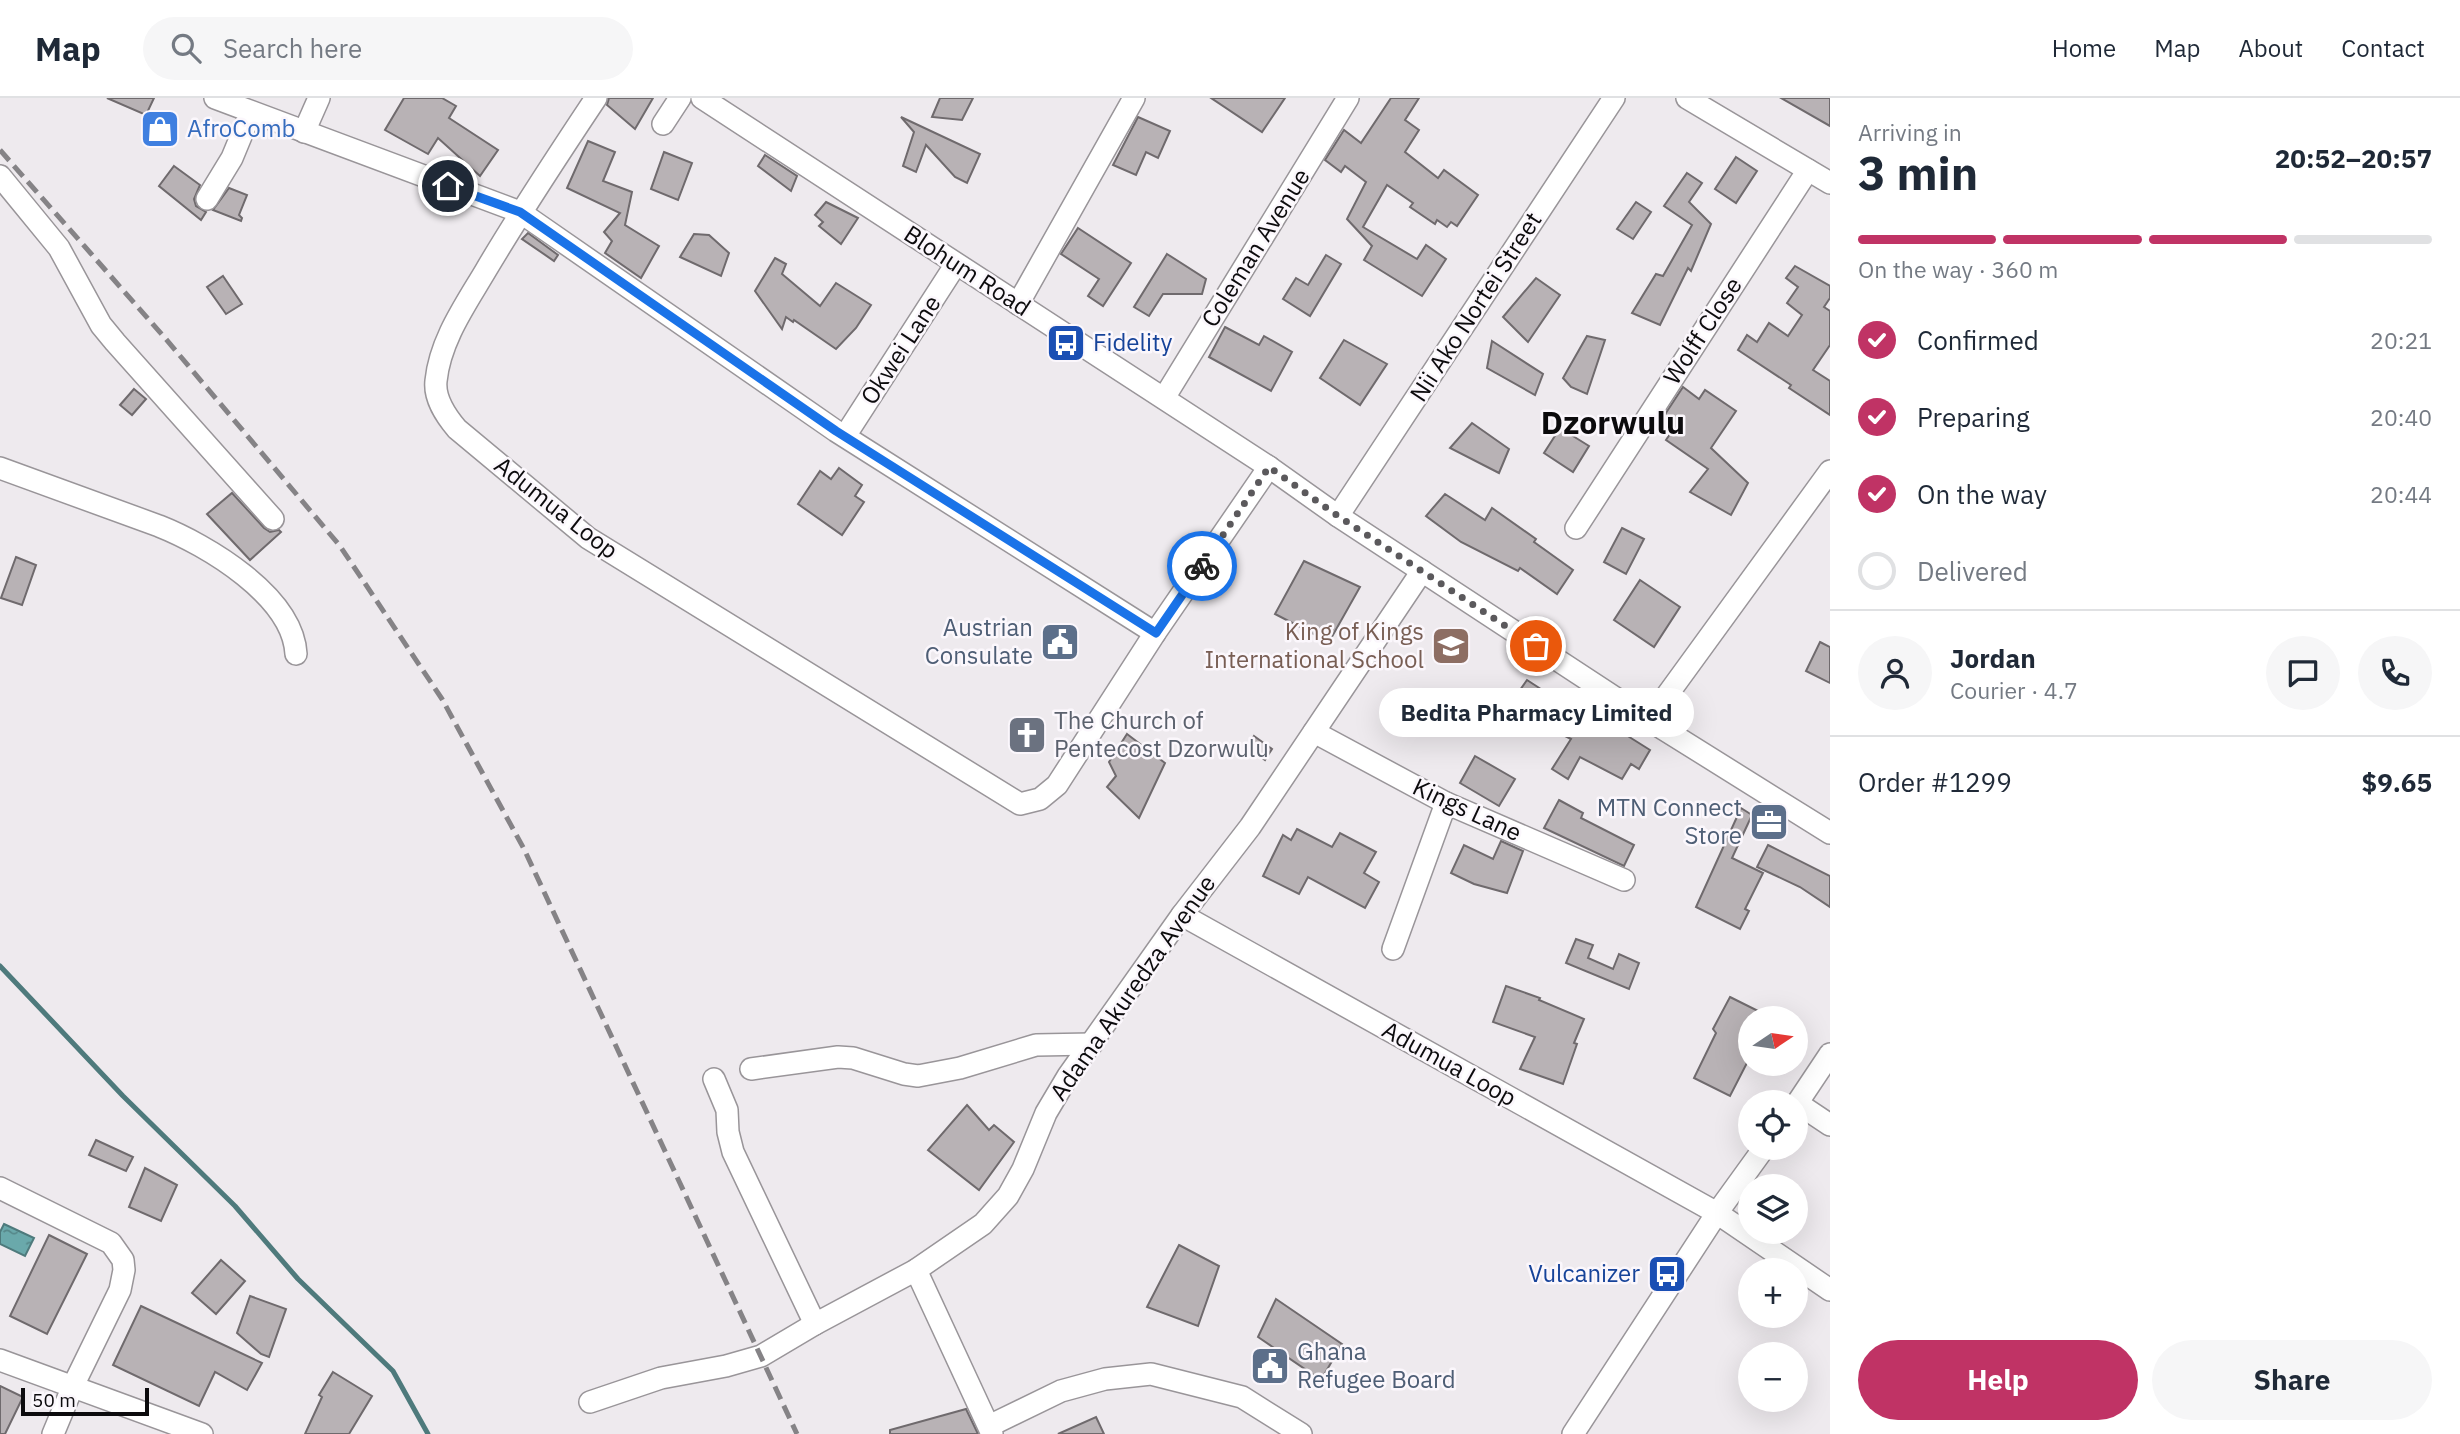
<!DOCTYPE html>
<meta charset="utf-8">
<style>
:root{--surface:#fff;--page:#f6f6f7;--text:#1f2937;--muted:#747a83;--line:#e0e1e3;--accent:#c03365}
body{margin:0;font-family:"IBM Plex Sans",sans-serif;background:var(--page);color:var(--text);height:100vh;display:flex;flex-direction:column;font-size:26px;white-space:nowrap}
*{box-sizing:border-box;margin:0}
p{font-size:23px;color:var(--muted)}
.icon{flex:none;width:38px;height:38px;fill:none;stroke:currentColor;stroke-width:2;stroke-linecap:round;stroke-linejoin:round}
.map{position:relative;flex:1;overflow:hidden}
.sheet{display:flex;flex-direction:column;background:var(--surface);width:630px}
.sheet>*{flex:none}
.needle{width:46px;rotate:77deg}
.buttons{position:absolute;left:1738px;top:908px;display:grid;gap:14px}
.buttons a{display:grid;place-items:center;width:70px;height:70px;border-radius:50%;background:var(--surface);box-shadow:0 7px 28px #0002;font-size:35px}
.scale{position:absolute;left:21px;bottom:18px;width:128px;box-sizing:border-box;padding-left:7px;border:4px solid #0c0b0d;border-top:0;font-size:19px;line-height:24px;white-space:nowrap;color:#0c0b0d;-webkit-text-stroke:5px #fbf7fc;paint-order:stroke}
.pin{position:absolute;display:grid;place-items:center;width:60px;height:60px;color:#fff;margin:-30px;border:4px solid #fff;border-radius:50%;box-shadow:0 2px 7px #0007}
.courier{position:absolute;display:grid;place-items:center;width:70px;height:70px;margin:-35px;border:5px solid #1a73e8;border-radius:50%;background:#fff;color:#222;box-shadow:0 2px 9px #0007}
.bubble{position:absolute;height:49px;border-radius:24px;background:var(--surface);box-shadow:0 7px 28px #0002;font-size:23px;font-weight:800;line-height:49px;text-align:center}
.head em{font-style:normal;font-weight:800}
.head div{display:flex;flex-direction:column-reverse}
.head{display:flex;align-items:center;justify-content:space-between;height:119px;padding:0 28px}
h1{font-size:46px;font-weight:800;line-height:52px}
.bar{display:grid;grid-template-columns:repeat(4,1fr);gap:10px 7px;align-content:center;height:84px;padding:0 28px}
.bar i{height:9px;border-radius:5px;background:var(--line)}
.bar .on{background:var(--accent)}
.bar p{grid-column:span 4}
.line{display:flex;align-items:center;gap:18px;padding:0 28px;border-top:2px solid var(--line)}
.line div{flex:1}
.round{display:grid;place-items:center;flex:none;width:74px;height:74px;border-radius:37px;background:var(--page)}
ol{padding:0 28px;list-style:none}
li{display:flex;align-items:center;gap:21px;height:77px}
li p{margin-inline-start:auto}
li .icon{padding:7px;border-radius:50%;background:var(--accent);color:#fff;stroke-width:4}
li:last-child{color:var(--muted)}
li i{width:38px;height:38px;border:4px solid var(--line);border-radius:50%}
.action{display:flex;gap:14px;margin-top:auto;padding:14px 28px}
.action a{flex:1;height:80px;border-radius:42px;background:var(--accent);color:#fff;font-size:28px;font-weight:800;line-height:80px;text-align:center}
.action a+a{background:var(--page);color:var(--text)}
header{display:flex;align-items:center;gap:42px;box-sizing:border-box;height:98px;padding:0 35px;background:var(--surface);border-bottom:2px solid var(--line)}
header strong{font-size:33px}
nav{display:flex;gap:38px;margin-inline-start:auto;font-size:24px}
.search{width:490px;height:63px;background:var(--page);display:flex;align-items:center;gap:18px;box-sizing:border-box;padding:0 24px;border-radius:38px;color:var(--muted);font-size:26px}
main{display:flex;flex:1;min-height:0}
.map>svg:first-child{display:block}
.water{fill:url(#water-ripples);stroke:#4e7a7c;stroke-width:2}
.lines{fill:none;stroke-linecap:round;stroke-linejoin:round}
.stream{stroke:#4e7a7c;stroke-width:5}
.building{fill:#b8b2b5;stroke:#6f6a6d;stroke-width:2}
.minor-casing{stroke:#999599;stroke-width:24}
.minor{stroke:#fff;stroke-width:21}
.rail{stroke:#858386;stroke-width:5;stroke-dasharray:14 7;stroke-linecap:butt}
.done{stroke:#5b595c;stroke-width:7;stroke-dasharray:0 12.6}
.route{stroke:#1a73e8;stroke-width:9}
.labels{text-anchor:middle;stroke-width:5;stroke-linejoin:round;paint-order:stroke}
.shop-label{font-size:24px;fill:#366cbe;stroke:#fbf7fc;text-anchor:start}
.street-label{font-size:24px;fill:#0c0b0d;stroke:#fbf7fc}
.transit-label{font-size:24px;fill:#164399;stroke:#fbf7fc;text-anchor:start}
.service-label{font-size:24px;fill:#4e5e75;stroke:#fbf7fc;text-anchor:end}
.education-label{font-size:24px;fill:#785e54;stroke:#fbf7fc;text-anchor:end}
.worship-label{font-size:24px;fill:#5b616d;stroke:#fbf7fc;text-anchor:start}
.district-label{font-size:32px;font-weight:bold;fill:#0c0b0d;stroke:#fbf7fc}
</style>
<header>
<strong>Map</strong>
<div class="search"><svg class="icon" aria-label="search" viewBox="0 0 24 24"><circle cx="10" cy="10" r="6"/><path d="M15 15l6 6"/></svg>Search here</div>
<nav><a>Home</a><a>Map</a><a>About</a><a>Contact</a></nav>
</header>
<main>
<div class="map">
<svg width="1830" height="1336" viewBox="0 0 1830 1336">
<defs>
<pattern id="water-ripples" width="26" height="14" patternUnits="userSpaceOnUse" patternTransform="scale(1.75)"><rect width="26" height="14" fill="#6aa9ab"/><path d="M2 4q2-2 4 0t4 0M15 11q2-2 4 0t4 0" fill="none" stroke="#56888a"/></pattern>
</defs>
<rect width="100%" height="100%" fill="#eeeaee"/>
<!-- water -->
<polygon class="water" points="4,1126 34,1140 25,1158 0,1146 0,1134"/>
<g class="lines">
<!-- stream -->
<polyline class="stream" points="0,868 123,998 235,1108 298,1181 393,1273 428,1336"/>
</g>
<!-- building -->
<g class="building">
<polygon points="107,0 154,0 146,17"/>
<polygon points="404,0 442,0 456,8 449,20 498,52 480,78 438,40 428,56 385,32"/>
<polygon points="609,0 653,0 635,31 607,7"/>
<polygon points="940,0 973,0 962,22 932,19"/>
<polygon points="1211,0 1285,0 1262,34"/>
<polygon points="1391,0 1419,0 1405,22 1419,32 1405,54 1438,80 1444,72 1478,97 1457,128 1451,124 1447,129 1437,122 1435,126 1410,109 1413,105 1387,87 1363,129 1417,161 1426,147 1446,161 1422,198 1364,162 1372,148 1347,121 1366,84 1345,68 1341,74 1325,62 1344,32 1361,45"/>
<polygon points="1781,0 1830,0 1830,28"/>
<polygon points="901,19 980,56 967,85 955,79 926,47 916,74 903,68 914,34"/>
<polygon points="1138,19 1170,33 1158,60 1146,54 1136,77 1113,67"/>
<polygon points="588,43 615,54 603,83 632,94 625,127 659,148 641,180 605,155 612,143 604,134 620,115 567,90"/>
<polygon points="664,54 692,65 678,102 651,91"/>
<polygon points="765,57 797,78 791,93 758,68"/>
<polygon points="1736,59 1757,73 1736,105 1715,91"/>
<polygon points="174,68 200,87 194,101 196,108 206,114 201,122 159,88"/>
<polygon points="1687,75 1702,85 1689,104 1711,126 1691,173 1688,170 1660,227 1632,215 1656,176 1663,178 1692,127 1664,108"/>
<polygon points="229,90 247,97 239,117 242,120 241,123 213,112"/>
<polygon points="826,104 858,120 841,146 819,128 823,124 815,117"/>
<polygon points="1636,104 1651,114 1633,141 1617,131"/>
<polygon points="1078,130 1131,165 1103,208 1088,198 1099,181 1061,156"/>
<polygon points="528,135 558,157 554,163 522,141"/>
<polygon points="694,136 709,137 729,155 721,178 680,159"/>
<polygon points="1167,156 1206,181 1202,196 1163,196 1149,218 1134,209"/>
<polygon points="1326,157 1341,166 1310,218 1283,201 1296,180 1308,187"/>
<polygon points="775,160 786,166 782,176 820,208 836,185 871,207 856,230 836,251 794,222 793,224 786,219 782,231 755,193"/>
<polygon points="1795,168 1830,188 1830,200 1824,209 1830,213 1830,247 1813,272 1830,283 1830,317 1789,290 1791,287 1738,252 1747,237 1757,244 1769,225 1788,238 1802,217 1787,205 1798,189 1786,180"/>
<polygon points="223,178 242,206 226,216 207,189"/>
<polygon points="1536,180 1560,197 1528,244 1503,219"/>
<polygon points="1225,229 1259,247 1264,238 1292,254 1271,293 1209,259"/>
<polygon points="1587,238 1605,242 1587,296 1571,289 1563,280"/>
<polygon points="1344,242 1387,266 1360,307 1320,280"/>
<polygon points="1492,243 1543,276 1535,297 1487,270"/>
<polygon points="1683,289 1699,301 1705,292 1736,313 1711,350 1748,385 1731,417 1690,394 1708,371 1666,342 1670,336 1658,327"/>
<polygon points="134,291 146,301 132,317 120,307"/>
<polygon points="1472,325 1509,351 1499,375 1450,350"/>
<polygon points="1560,330 1589,348 1573,374 1544,355"/>
<polygon points="839,370 862,387 855,398 864,404 842,437 798,406 820,373 831,381"/>
<polygon points="232,395 264,430 270,434 279,432 281,434 250,462 207,416"/>
<polygon points="1445,396 1485,422 1492,410 1536,441 1534,444 1573,472 1557,496 1520,470 1518,473 1461,444 1426,418"/>
<polygon points="1622,430 1644,441 1626,476 1604,464"/>
<polygon points="16,459 36,467 22,507 1,500"/>
<polygon points="1304,463 1360,489 1329,544 1275,516"/>
<polygon points="1640,482 1680,509 1654,549 1614,522"/>
<polygon points="1820,544 1830,549 1830,585 1806,573"/>
<polygon points="1527,582 1584,619 1588,613 1650,652 1639,671 1631,666 1622,681 1580,659 1568,681 1552,671 1571,641 1508,609"/>
<polygon points="1127,636 1165,665 1139,720 1107,689 1116,678 1109,664"/>
<polygon points="1254,638 1272,651 1265,662 1247,649"/>
<polygon points="1475,658 1515,681 1499,708 1460,685"/>
<polygon points="1559,702 1583,715 1581,720 1634,747 1624,768 1544,730"/>
<polygon points="1741,710 1752,717 1732,760 1763,775 1745,811 1749,813 1740,831 1696,809"/>
<polygon points="1297,731 1332,749 1340,735 1376,754 1364,775 1379,784 1365,810 1308,779 1299,796 1263,778 1283,737 1291,742"/>
<polygon points="1501,743 1523,753 1507,795 1474,786 1451,775 1464,747 1493,761"/>
<polygon points="1768,747 1830,778 1830,809 1800,789 1757,769"/>
<polygon points="1576,841 1593,847 1588,860 1613,871 1619,856 1639,865 1629,891 1566,865"/>
<polygon points="1506,888 1540,900 1539,902 1584,921 1574,945 1577,946 1563,986 1520,971 1535,939 1493,924"/>
<polygon points="1730,899 1772,920 1750,920 1750,959 1730,998 1694,980 1716,935 1713,931"/>
<polygon points="967,1007 989,1032 994,1027 1014,1044 979,1092 928,1052"/>
<polygon points="96,1042 133,1059 126,1073 89,1057"/>
<polygon points="145,1070 177,1087 161,1123 129,1109"/>
<polygon points="49,1137 87,1156 47,1236 10,1218"/>
<polygon points="1179,1147 1219,1168 1198,1228 1147,1209"/>
<polygon points="221,1162 245,1183 216,1216 192,1195"/>
<polygon points="250,1198 286,1211 269,1259 261,1256 237,1235"/>
<polygon points="1276,1201 1342,1246 1321,1282 1258,1239"/>
<polygon points="141,1208 262,1265 247,1292 215,1274 199,1308 113,1267"/>
<polygon points="333,1274 372,1298 349,1336 305,1336 322,1299 319,1297"/>
<polygon points="0,1288 23,1299 5,1336 0,1336"/>
<polygon points="966,1311 978,1336 890,1336 890,1332"/>
<polygon points="1096,1319 1104,1336 1058,1336"/>
</g>
<g class="lines">
<!-- minor casing -->
<g class="minor-casing">
<g id="minor">
<polyline points="215,0 520,114 836,333 1155,535"/>
<path d="M596 0C558 57 521 113 486 172 466 206 440 242 436 283 434 301 446 318 457 331L588 440 1020 706 1040 701 1057 687 1155 535 1269 369"/>
<polyline points="702,0 1269,369 1338,418 1649,622 1830,735"/>
<polyline points="1687,0 1830,85"/>
<polyline points="663,26 680,0"/>
<polyline points="304,34 319,0"/>
<polyline points="0,78 59,150 101,227 115,244 273,421"/>
<polyline points="207,101 232,60 251,14"/>
<polyline points="1018,206 1134,0"/>
<polyline points="1164,300 1348,0"/>
<polyline points="845,338 956,166"/>
<path d="M0 370 159 428C207 447 293 498 296 556"/>
<polyline points="1338,418 1614,0"/>
<polyline points="1576,430 1808,72"/>
<polyline points="1649,622 1830,373"/>
<polyline points="1314,634 1446,705 1624,782"/>
<polyline points="1182,817 1717,1115 1830,1192"/>
<polyline points="1393,851 1446,705"/>
<polyline points="751,971 838,959 853,960 904,976 918,978 960,970 1036,947 1092,946"/>
<polyline points="714,981 727,1012 728,1034 733,1054 815,1226"/>
<polyline points="1797,1005 1830,1027"/>
<polyline points="1796,1007 1830,956"/>
<polyline points="0,1090 111,1145 123,1162 124,1172 120,1192 73,1288 53,1336"/>
<polyline points="916,1172 992,1336"/>
<polyline points="0,1262 202,1336"/>
<polyline points="590,1304 661,1280 726,1268 761,1258 815,1226 916,1172 983,1126 1008,1098 1023,1071 1046,1015 1068,978 1182,817 1250,729 1422,473"/>
<polyline points="989,1328 1061,1293 1105,1281 1151,1276 1242,1299 1301,1336"/>
<polyline points="1573,1336 1717,1115 1764,1050"/>
</g>
</g>
<!-- minor -->
<use href="#minor" class="minor"/>
<!-- rail -->
<polyline class="rail" points="0,52 165,240 340,448 442,601 524,751 797,1336"/>
</g>
<g class="lines">
<!-- done -->
<polyline class="done" points="1202,468 1269,369 1338,418 1536,548"/>
<!-- route -->
<polyline class="route" points="448,88 520,114 836,333 1156,535 1202,468"/>
</g>
<!-- icons -->
<defs>
<g id="shop-square" transform="scale(2.0125)"><rect x="-9" y="-9" width="18" height="18" rx="4" fill="#3f7fe0" stroke="#fbf7fc"/><path d="M-5-2.5h2.3a2.7 3.5 0 0 1 5.4 0H5L5.5 6h-11ZM-1.5-2.5h3a1.5 2.3 0 0 0-3 0Z" fill="#fff"/></g>
<g id="bus-square" transform="scale(2.0125)"><rect x="-9" y="-9" width="18" height="18" rx="4" fill="#1a4fb4" stroke="#fbf7fc"/><path d="M-5-6H5V4H4V6H2V4H-2V6H-4V4H-5ZM-3.5-4V0h7V-4ZM-3.5 1.2v1.5H-2V1.2ZM2 1.2v1.5H3.5V1.2Z" fill="#fff"/></g>
<g id="civic-square" transform="scale(2.0125)"><rect x="-9" y="-9" width="18" height="18" rx="4" fill="#5c6f8a" stroke="#fbf7fc"/><path d="M-.6-6.5H3V-4.5H.6V-3L4-1V1h2V6H-6V1h2V-1L-.6-3ZM-1.2 2.5V6h2.4V2.5Z" fill="#fff"/></g>
<g id="school-square" transform="scale(2.0125)"><rect x="-9" y="-9" width="18" height="18" rx="4" fill="#8d6e63" stroke="#fbf7fc"/><path d="M0-5L7-2L0 1L-7-2ZM-4 1L0 2.5L4 1V4Q0 6-4 4Z" fill="#fff"/></g>
<g id="church-square" transform="scale(2.0125)"><rect x="-9" y="-9" width="18" height="18" rx="4" fill="#6b7280" stroke="#fbf7fc"/><path d="M-1.2-6h2.4v3.5h3.3v2.4h-3.3V6h-2.4V-.1h-3.3v-2.4h3.3Z" fill="#fff"/></g>
<g id="office-square" transform="scale(2.0125)"><rect x="-9" y="-9" width="18" height="18" rx="4" fill="#5c6f8a" stroke="#fbf7fc"/><path d="M-6-3h4V-5.5h4V-3h4V5H-6ZM-1-4.5V-3h2v-1.5ZM-6 0V1H6V0Z" fill="#fff"/></g>
</defs>
<g fill-rule="evenodd">
<use href="#shop-square" x="160" y="31"/>
<use href="#bus-square" x="1066" y="245"/>
<use href="#civic-square" x="1060" y="544"/>
<use href="#school-square" x="1451" y="548"/>
<use href="#church-square" x="1027" y="637"/>
<use href="#office-square" x="1769" y="724"/>
<use href="#bus-square" x="1667" y="1176"/>
<use href="#civic-square" x="1270" y="1268"/>
</g>
<g class="labels">
<!-- shop labels -->
<g class="shop-label">
<text x="187" y="39">AfroComb</text>
</g>
<!-- street labels -->
<g class="street-label">
<text transform="translate(1256 150) rotate(-58)" y="8">Coleman Avenue</text>
<text transform="translate(967 173) rotate(33)" y="8">Blohum Road</text>
<text transform="translate(1476 209) rotate(-57)" y="8">Nii Ako Nortei Street</text>
<text transform="translate(1703 233) rotate(-57)" y="8">Wolff Close</text>
<text transform="translate(901 252) rotate(-57)" y="8">Okwei Lane</text>
<text transform="translate(556 410) rotate(38)" y="8">Adumua Loop</text>
<text transform="translate(1467 712) rotate(25)" y="8">Kings Lane</text>
<text transform="translate(1133 890) rotate(-55)" y="8">Adama Akuredza Avenue</text>
<text transform="translate(1449 966) rotate(29)" y="8">Adumua Loop</text>
</g>
<!-- transit labels -->
<g class="transit-label">
<text x="1093" y="253">Fidelity</text>
<text x="1640" y="1184" text-anchor="end">Vulcanizer</text>
</g>
<!-- service labels -->
<g class="service-label">
<text x="1033" y="538">Austrian<tspan x="1033" dy="28">Consulate</tspan></text>
<text x="1742" y="718">MTN Connect<tspan x="1742" dy="28">Store</tspan></text>
<text x="1297" y="1262" text-anchor="start">Ghana<tspan x="1297" dy="28">Refugee Board</tspan></text>
</g>
<!-- education labels -->
<g class="education-label">
<text x="1424" y="542">King of Kings<tspan x="1424" dy="28">International School</tspan></text>
</g>
<!-- worship labels -->
<g class="worship-label">
<text x="1054" y="631">The Church of<tspan x="1054" dy="28">Pentecost Dzorwulu</tspan></text>
</g>
<!-- district labels -->
<g class="district-label">
<text x="1613" y="336">Dzorwulu</text>
</g>
</g>
</svg>
<div class="buttons">
<a><svg class="needle" viewBox="-14 -14 28 28"><path d="M0-13l5 13h-10z" fill="#e53935"/><path d="M0 13l5-13h-10z" fill="#747a83"/></svg></a>
<a><svg class="icon" aria-label="locate" viewBox="0 0 24 24"><circle cx="12" cy="12" r="6"/><path d="M12 2v4M12 18v4M2 12h4M18 12h4"/></svg></a>
<a><svg class="icon" aria-label="layers" viewBox="0 0 24 24"><path d="M12 4l9 5-9 5-9-5zM3 14l9 5 9-5"/></svg></a>
<a>+</a>
<a>−</a>
</div>
<div class="scale">50 m</div>
<div class="pin" style="left:1536px;top:548px;background:#ea580c"><svg class="icon" aria-label="bag" viewBox="0 0 24 24"><path d="M5 8h14l-1 12H6zM9 8a3 3 0 0 1 6 0"/></svg></div>
<div class="pin" style="left:448px;top:88px;background:#1f2937"><svg class="icon" aria-label="home" viewBox="0 0 24 24"><path d="M3 11l9-7 9 7M6 9v11h12V9"/></svg></div>
<div class="courier" style="left:1202px;top:468px"><svg class="icon" aria-label="bike" viewBox="0 0 24 24"><circle cx="6" cy="16" r="4"/><circle cx="18" cy="16" r="4"/><path d="M6 16l4-8h5l3 8M10 8l3 8H6M13 5h3"/></svg></div>
<div class="bubble" style="left:1379px;top:590px;width:315px">Bedita Pharmacy Limited</div>
</div>
<section class="sheet">
<div class="head"><div><h1>3 min</h1><p>Arriving in</p></div><em>20:52–20:57</em></div>
<div class="bar"><i class="on"></i><i class="on"></i><i class="on"></i><i></i><p>On the way · 360 m</p></div>
<ol>
<li><svg class="icon" aria-label="check" viewBox="0 0 24 24"><path d="M5 12l5 5 9-10"/></svg>Confirmed<p>20:21</p></li>
<li><svg class="icon" aria-label="check" viewBox="0 0 24 24"><path d="M5 12l5 5 9-10"/></svg>Preparing<p>20:40</p></li>
<li><svg class="icon" aria-label="check" viewBox="0 0 24 24"><path d="M5 12l5 5 9-10"/></svg>On the way<p>20:44</p></li>
<li><i></i>Delivered</li>
</ol>
<div class="line" style="height:126px"><a class="round"><svg class="icon" aria-label="person" viewBox="0 0 24 24"><circle cx="12" cy="8" r="4"/><path d="M4 21q1-7 8-7t8 7"/></svg></a><div><b>Jordan</b><p>Courier · 4.7</p></div><a class="round"><svg class="icon" aria-label="chat" viewBox="0 0 24 24"><path d="M4 5h16v11H9l-5 4z"/></svg></a><a class="round"><svg class="icon" aria-label="phone" viewBox="0 0 24 24"><path d="M5 4h4l2 5-3 2q2 4 5 5l2-3 5 2v4C11 20 4 13 5 4z"/></svg></a></div>
<div class="line" style="height:91px"><div>Order #1299</div><b>$9.65</b></div>
<div class="action"><a>Help</a><a>Share</a></div>
</section>
</main>
